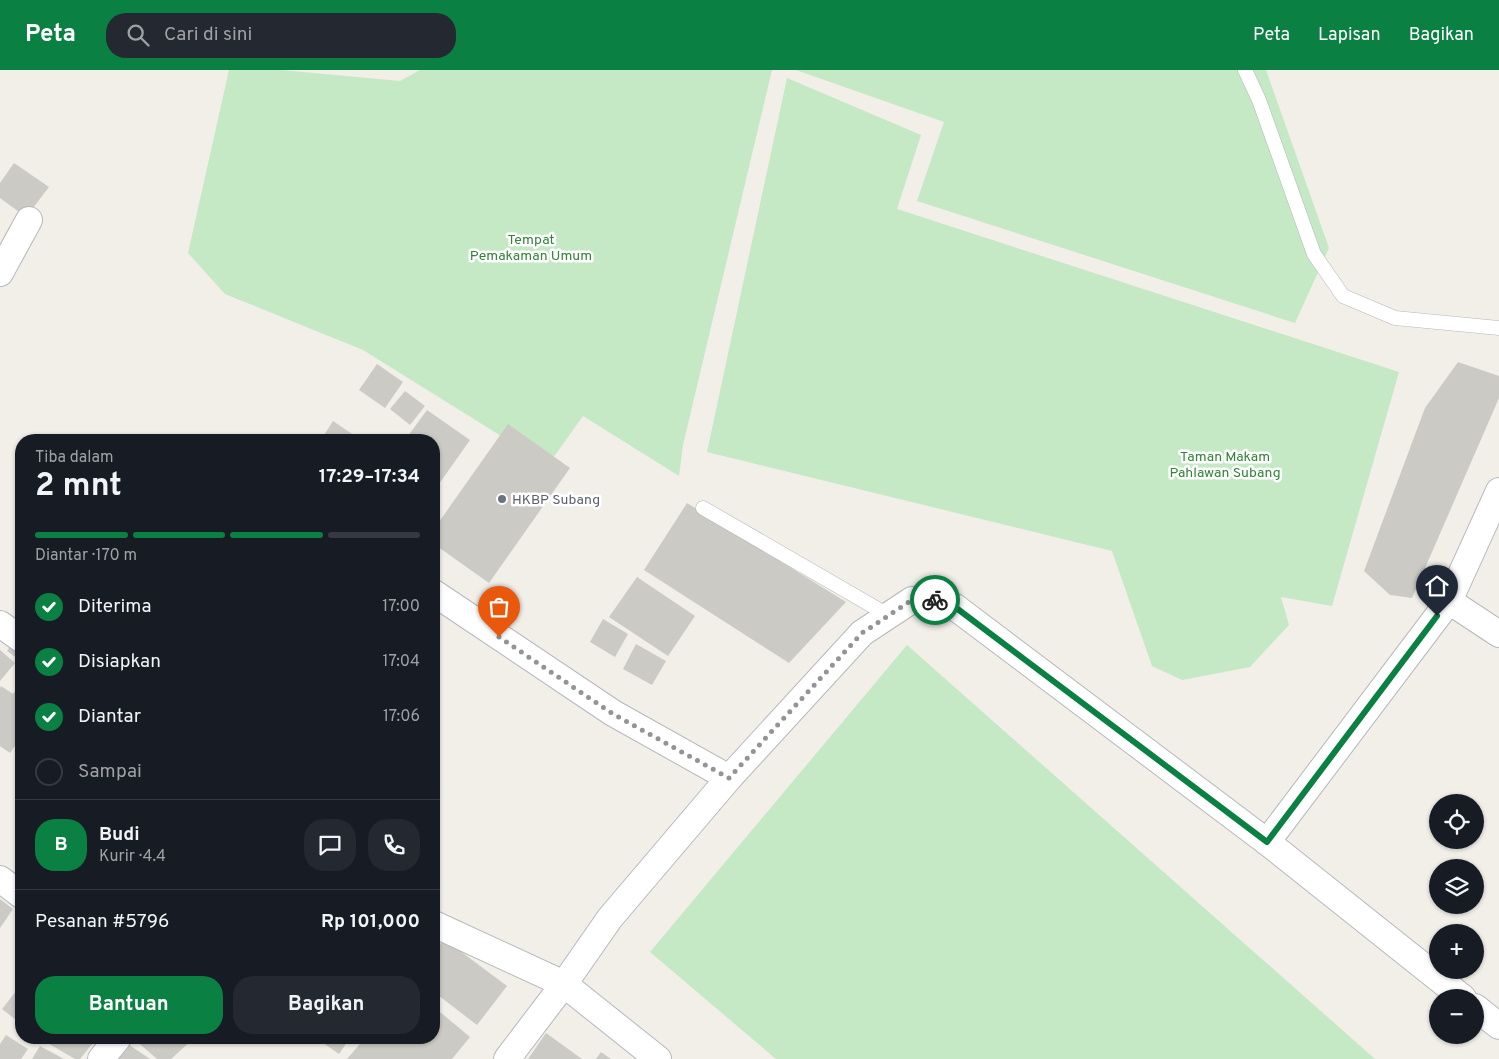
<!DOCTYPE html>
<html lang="id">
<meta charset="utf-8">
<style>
:root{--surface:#171b24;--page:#242831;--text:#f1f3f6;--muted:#9ea1a6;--line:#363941;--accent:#0b8043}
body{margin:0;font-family:Overpass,sans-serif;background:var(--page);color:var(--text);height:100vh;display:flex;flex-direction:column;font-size:19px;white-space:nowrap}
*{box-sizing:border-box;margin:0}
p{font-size:16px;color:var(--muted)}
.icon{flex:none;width:28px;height:28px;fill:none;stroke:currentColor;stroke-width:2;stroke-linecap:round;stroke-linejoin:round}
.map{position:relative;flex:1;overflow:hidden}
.drawer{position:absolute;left:15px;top:364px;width:425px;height:610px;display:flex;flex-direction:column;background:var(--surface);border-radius:20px;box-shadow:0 1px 4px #0004}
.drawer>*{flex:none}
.controls{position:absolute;left:1429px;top:724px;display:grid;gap:10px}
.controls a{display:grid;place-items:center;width:55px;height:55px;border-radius:50%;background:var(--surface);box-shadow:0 1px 4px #0004;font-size:25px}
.pin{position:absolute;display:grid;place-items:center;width:42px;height:42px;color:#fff;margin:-51px -21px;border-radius:50% 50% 50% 0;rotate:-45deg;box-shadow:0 0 5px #0007}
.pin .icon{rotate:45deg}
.courier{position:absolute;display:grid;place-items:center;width:50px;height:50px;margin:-25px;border:4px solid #0b8043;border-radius:50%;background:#fff;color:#222;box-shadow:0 1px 6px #0007}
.headline em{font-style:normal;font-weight:700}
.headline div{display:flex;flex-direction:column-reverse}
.headline{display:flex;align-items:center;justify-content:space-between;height:85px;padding:0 20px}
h1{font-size:32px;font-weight:700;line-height:38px}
.bar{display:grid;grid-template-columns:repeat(4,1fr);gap:8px 5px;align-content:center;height:60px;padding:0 20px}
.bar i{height:6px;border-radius:4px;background:var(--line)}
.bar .selected{background:var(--accent)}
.bar p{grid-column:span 4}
.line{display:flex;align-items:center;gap:12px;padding:0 20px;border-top:1px solid var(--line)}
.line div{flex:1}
.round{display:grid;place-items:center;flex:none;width:52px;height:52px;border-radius:20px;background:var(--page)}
ol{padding:0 20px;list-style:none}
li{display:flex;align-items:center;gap:15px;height:55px}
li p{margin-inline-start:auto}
li .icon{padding:5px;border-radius:50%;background:var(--accent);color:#fff;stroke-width:4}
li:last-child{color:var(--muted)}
li i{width:28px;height:28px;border:2px solid var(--line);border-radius:50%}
.primary-button{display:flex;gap:10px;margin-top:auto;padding:10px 20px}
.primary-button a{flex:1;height:58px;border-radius:20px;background:var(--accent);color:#fff;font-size:20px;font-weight:700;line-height:58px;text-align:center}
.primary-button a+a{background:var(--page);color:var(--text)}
header{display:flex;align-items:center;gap:30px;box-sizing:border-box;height:70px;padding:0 25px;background:var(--accent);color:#fff}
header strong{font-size:24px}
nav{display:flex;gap:28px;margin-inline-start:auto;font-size:18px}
.search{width:350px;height:45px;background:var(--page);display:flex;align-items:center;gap:12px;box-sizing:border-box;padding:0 18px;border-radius:20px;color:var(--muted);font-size:19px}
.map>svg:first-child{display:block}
.green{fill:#c5e8c5}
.building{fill:#cccac5}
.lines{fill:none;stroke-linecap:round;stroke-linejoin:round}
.service-casing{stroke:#b5b8bc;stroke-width:15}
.minor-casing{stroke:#b5b8bc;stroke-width:28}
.service{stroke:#fff;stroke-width:14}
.minor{stroke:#fff;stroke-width:26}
.done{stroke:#929495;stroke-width:5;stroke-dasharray:0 9}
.route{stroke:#0b8043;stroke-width:6}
.worship-dot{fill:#6b7280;stroke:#fff;stroke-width:2}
.labels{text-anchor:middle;stroke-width:5;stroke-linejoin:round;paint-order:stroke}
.park-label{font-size:14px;fill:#348238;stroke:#fff}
.worship-label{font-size:14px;fill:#5b616d;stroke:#fff;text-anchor:start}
</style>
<header>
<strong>Peta</strong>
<div class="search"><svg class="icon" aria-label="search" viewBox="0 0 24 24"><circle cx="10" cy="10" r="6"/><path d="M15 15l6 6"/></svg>Cari di sini</div>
<nav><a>Peta</a><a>Lapisan</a><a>Bagikan</a></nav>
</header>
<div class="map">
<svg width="1499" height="989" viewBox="0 0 1499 989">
<rect width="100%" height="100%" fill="#f1efe8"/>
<!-- green -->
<g class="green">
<polygon points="229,0 281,0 400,11 420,0 772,0 683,375 679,406 583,346 548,395 363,280 225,224 188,183"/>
<polygon points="796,0 1266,0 1329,178 1295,253 917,131 944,52"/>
<polygon points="787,8 921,65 897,139 1399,302 1332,536 1281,527 1289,555 1250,597 1182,610 1152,596 1112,481 707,382"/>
<polygon points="907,575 1375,989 776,989 650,882"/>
</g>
<!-- building -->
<g class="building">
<polygon points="14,93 49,117 26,147 0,128 0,113"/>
<polygon points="1458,292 1499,306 1499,328 1412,528 1390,525 1364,501 1425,338"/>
<polygon points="377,294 403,312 385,338 359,320"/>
<polygon points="405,321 425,336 410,355 390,339"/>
<polygon points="427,340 470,370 434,421 434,370 405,370"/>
<polygon points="333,351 355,366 353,370 321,370"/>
<polygon points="508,354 570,398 489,513 434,474 434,459"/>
<polygon points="29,365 42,370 27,370"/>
<polygon points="687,433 846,532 789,593 644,500"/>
<polygon points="637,507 695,546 668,586 609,547"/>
<polygon points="603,549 628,564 615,587 590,572"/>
<polygon points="14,570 21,575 21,591 7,581"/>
<polygon points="636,574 666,591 652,615 623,599"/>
<polygon points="0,580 15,593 0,611"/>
<polygon points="21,614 21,667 10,683 0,676 0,618 1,616 13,624"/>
<polygon points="0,829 13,839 0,858"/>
<polygon points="444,869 507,916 477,955 434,922 434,883"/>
<polygon points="21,915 21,954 2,939"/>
<polygon points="434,937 470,967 452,989 347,989 365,968 434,968"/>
<polygon points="546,963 582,989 528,989"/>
<polygon points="6,965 28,979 21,989 0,989 0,974"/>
<polygon points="39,968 97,968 80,989 75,989"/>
<polygon points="133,968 194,968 171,989 157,989"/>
<polygon points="316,968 350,968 339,984"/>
<polygon points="125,972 150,989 111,989"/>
<polygon points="40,976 64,989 32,989"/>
<polygon points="601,982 611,989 596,989"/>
</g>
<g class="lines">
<!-- service casing -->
<g class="service-casing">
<g id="service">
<polyline points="1245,0 1259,30 1314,184 1343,226 1395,248 1499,258"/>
<polyline points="703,438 888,545"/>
</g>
</g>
<!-- minor casing -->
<g class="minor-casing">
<g id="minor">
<polyline points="0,203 29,150"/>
<polyline points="434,523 613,643 729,708"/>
<polyline points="1449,531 1499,421"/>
<polyline points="0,554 21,569"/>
<polyline points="1267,772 1449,531 1499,564"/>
<polyline points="0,809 21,825"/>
<polyline points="434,854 564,914 507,989"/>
<polyline points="1475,937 1499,956"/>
<polyline points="101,989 118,968"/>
<polyline points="658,989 564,914 610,848 729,708 862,563 912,530 936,530 955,537 1267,772 1463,928"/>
</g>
</g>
<!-- service -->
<use href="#service" class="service"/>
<!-- minor -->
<use href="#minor" class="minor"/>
</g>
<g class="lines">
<!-- done -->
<polyline class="done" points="499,567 613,644 729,708 862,563 912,530 935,530"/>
<!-- route -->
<polyline class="route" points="935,530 955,537 1267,772 1437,546"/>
</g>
<!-- markers -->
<circle class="worship-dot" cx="502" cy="429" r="5"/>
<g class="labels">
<!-- park labels -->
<g class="park-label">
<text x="531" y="174">Tempat<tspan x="531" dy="16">Pemakaman Umum</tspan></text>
<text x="1225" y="391">Taman Makam<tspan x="1225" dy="16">Pahlawan Subang</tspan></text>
</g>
<!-- worship labels -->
<g class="worship-label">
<text x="512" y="434">HKBP Subang</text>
</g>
</g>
</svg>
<div class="controls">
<a><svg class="icon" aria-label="locate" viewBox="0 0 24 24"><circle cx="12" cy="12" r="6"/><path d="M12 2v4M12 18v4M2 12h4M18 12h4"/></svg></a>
<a><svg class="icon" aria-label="layers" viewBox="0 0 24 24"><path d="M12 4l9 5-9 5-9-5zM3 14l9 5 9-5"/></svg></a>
<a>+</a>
<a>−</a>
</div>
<div class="pin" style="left:499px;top:567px;background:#ea580c"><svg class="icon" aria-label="bag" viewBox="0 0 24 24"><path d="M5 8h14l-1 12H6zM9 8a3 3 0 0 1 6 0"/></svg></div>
<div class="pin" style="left:1437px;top:546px;background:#1f2937"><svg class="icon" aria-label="home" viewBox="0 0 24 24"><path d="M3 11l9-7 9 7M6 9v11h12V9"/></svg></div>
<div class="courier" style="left:935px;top:530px"><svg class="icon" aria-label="bike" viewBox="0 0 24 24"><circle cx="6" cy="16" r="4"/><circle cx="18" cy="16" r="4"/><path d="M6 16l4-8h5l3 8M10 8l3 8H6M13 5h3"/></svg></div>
<section class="drawer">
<div class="headline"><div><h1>2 mnt</h1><p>Tiba dalam</p></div><em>17:29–17:34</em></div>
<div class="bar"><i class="selected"></i><i class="selected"></i><i class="selected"></i><i></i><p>Diantar · 170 m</p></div>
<ol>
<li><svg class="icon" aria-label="check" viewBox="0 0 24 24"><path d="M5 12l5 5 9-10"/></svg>Diterima<p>17:00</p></li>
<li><svg class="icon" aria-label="check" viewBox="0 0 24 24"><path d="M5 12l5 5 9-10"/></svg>Disiapkan<p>17:04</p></li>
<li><svg class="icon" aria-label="check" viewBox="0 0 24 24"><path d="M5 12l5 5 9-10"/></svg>Diantar<p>17:06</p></li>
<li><i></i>Sampai</li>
</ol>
<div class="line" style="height:90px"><b class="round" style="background:var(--accent);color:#fff">B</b><div><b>Budi</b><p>Kurir · 4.4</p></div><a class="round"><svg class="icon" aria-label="chat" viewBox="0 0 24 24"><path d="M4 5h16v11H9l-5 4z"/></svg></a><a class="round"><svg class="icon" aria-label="phone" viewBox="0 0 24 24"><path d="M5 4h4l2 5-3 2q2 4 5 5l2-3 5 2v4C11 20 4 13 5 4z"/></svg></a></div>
<div class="line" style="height:65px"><div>Pesanan #5796</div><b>Rp 101,000</b></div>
<div class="primary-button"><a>Bantuan</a><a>Bagikan</a></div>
</section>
</div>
